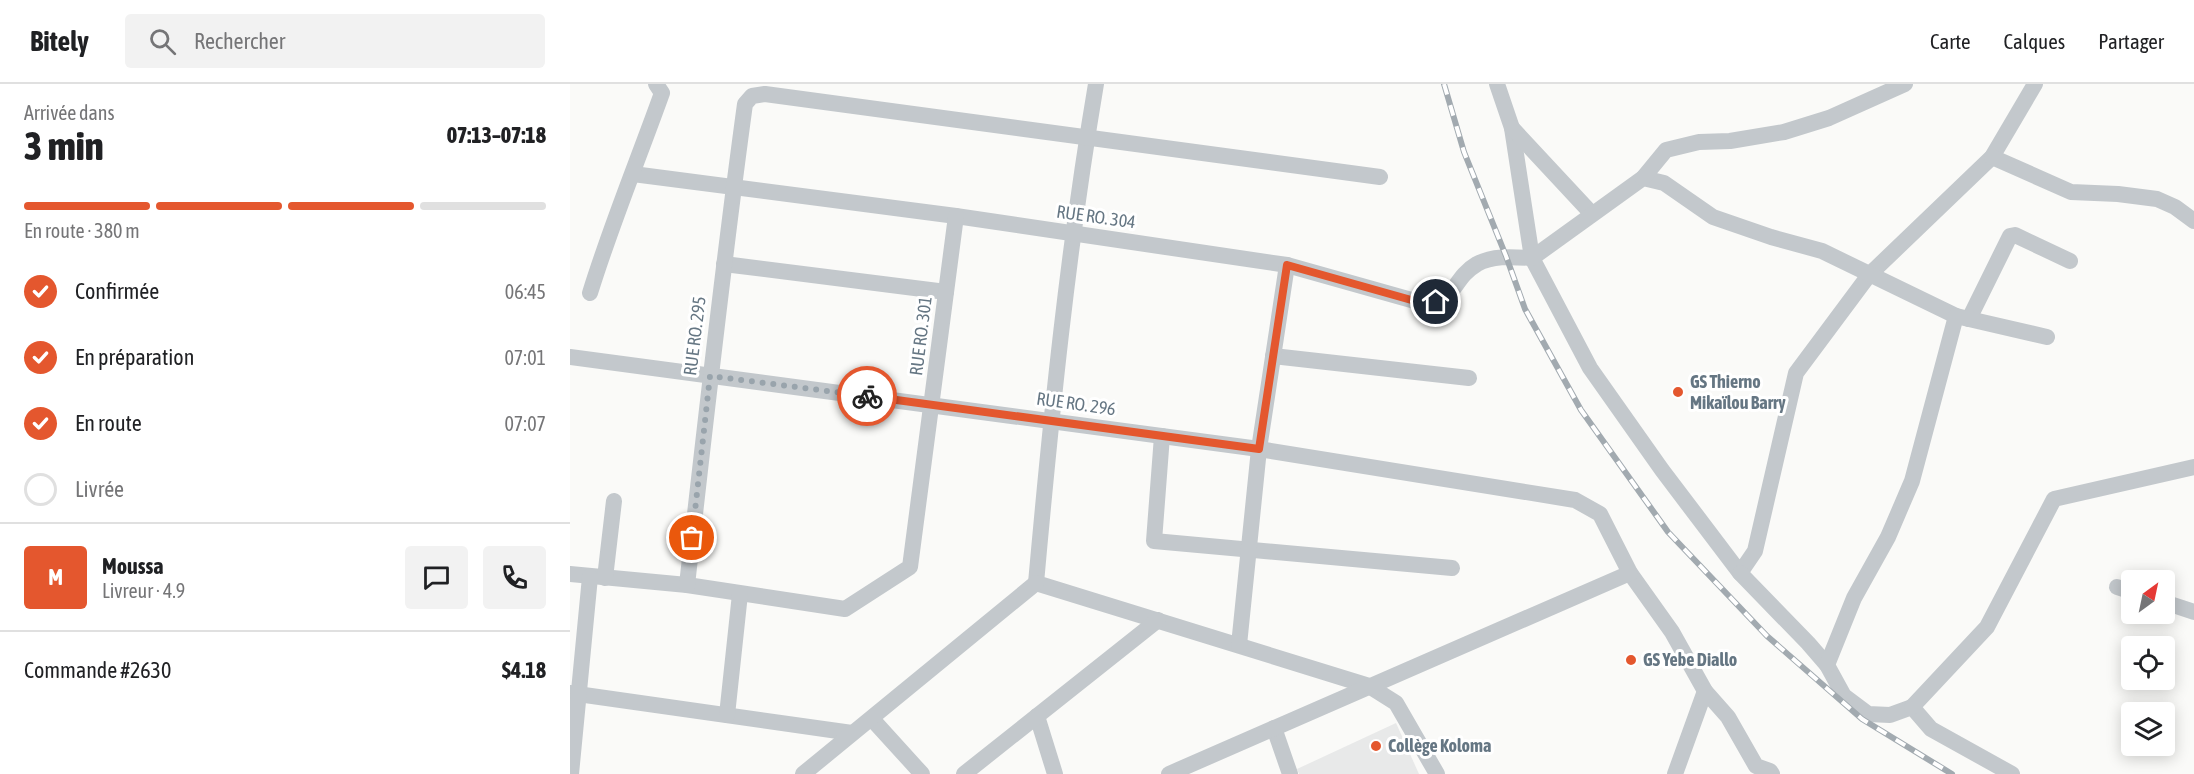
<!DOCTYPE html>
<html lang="fr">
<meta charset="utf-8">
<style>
:root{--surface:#fff;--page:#f2f2f2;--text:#202124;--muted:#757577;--line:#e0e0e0;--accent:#e4572e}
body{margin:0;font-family:"Asap Condensed",sans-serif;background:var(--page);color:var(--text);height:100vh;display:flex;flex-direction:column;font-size:22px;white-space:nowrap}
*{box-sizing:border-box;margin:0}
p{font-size:20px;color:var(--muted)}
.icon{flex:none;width:33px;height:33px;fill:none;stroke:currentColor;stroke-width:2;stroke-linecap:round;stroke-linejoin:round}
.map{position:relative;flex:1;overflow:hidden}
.drawer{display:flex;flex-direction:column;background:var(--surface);width:570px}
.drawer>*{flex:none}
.needle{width:39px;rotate:33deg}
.tools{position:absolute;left:1551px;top:486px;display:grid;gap:12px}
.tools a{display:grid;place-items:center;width:54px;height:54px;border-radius:6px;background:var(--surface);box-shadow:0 3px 15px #0003;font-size:30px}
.pin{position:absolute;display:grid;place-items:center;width:51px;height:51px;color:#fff;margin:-26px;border:3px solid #fff;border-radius:50%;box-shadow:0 2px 6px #0007}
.courier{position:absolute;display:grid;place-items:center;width:60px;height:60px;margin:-30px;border:4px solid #e4572e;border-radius:50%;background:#fff;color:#222;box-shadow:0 2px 8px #0007}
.head em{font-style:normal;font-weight:800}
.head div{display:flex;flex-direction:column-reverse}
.head{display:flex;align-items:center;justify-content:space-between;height:102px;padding:0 24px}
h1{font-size:39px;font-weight:800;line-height:45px}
.bar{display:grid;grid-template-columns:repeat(4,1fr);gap:9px 6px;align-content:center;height:72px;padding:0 24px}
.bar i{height:8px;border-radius:4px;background:var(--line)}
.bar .active{background:var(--accent)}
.bar p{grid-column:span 4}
.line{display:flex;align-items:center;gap:15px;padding:0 24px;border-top:2px solid var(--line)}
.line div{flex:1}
.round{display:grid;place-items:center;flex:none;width:63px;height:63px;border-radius:6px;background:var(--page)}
ol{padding:0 24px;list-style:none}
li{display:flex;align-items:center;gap:18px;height:66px}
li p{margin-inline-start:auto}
li .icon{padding:6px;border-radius:50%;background:var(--accent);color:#fff;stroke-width:4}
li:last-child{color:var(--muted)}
li i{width:33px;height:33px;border:3px solid var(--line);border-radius:50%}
header{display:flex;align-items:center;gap:36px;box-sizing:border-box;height:84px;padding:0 30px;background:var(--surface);border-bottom:2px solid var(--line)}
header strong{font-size:28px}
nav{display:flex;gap:33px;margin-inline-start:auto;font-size:21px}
.search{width:420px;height:54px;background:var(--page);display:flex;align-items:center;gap:15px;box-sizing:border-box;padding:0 21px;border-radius:6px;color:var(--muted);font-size:22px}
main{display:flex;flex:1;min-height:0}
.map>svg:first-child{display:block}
.built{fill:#e8e9e9}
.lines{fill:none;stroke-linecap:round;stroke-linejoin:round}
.minor{stroke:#c3c8cc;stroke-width:16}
.rail-casing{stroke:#a2aab0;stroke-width:6}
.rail{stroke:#fff;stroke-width:4;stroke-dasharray:11;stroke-linecap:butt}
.done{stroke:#99a4ac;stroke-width:6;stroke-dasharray:0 10.8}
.route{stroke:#e4572e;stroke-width:8}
.poi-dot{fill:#e4572e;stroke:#fff;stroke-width:2}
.labels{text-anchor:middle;stroke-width:6;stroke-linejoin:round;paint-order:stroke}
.street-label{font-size:18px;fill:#657683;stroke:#fff}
.poi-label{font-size:18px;font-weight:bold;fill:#657683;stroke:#fff;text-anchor:start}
</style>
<header>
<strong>Bitely</strong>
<div class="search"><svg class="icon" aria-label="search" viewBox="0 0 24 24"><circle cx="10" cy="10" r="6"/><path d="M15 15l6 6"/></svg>Rechercher</div>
<nav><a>Carte</a><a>Calques</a><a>Partager</a></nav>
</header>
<main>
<section class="drawer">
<div class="head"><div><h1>3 min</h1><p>Arrivée dans</p></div><em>07:13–07:18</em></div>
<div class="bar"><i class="active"></i><i class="active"></i><i class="active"></i><i></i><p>En route · 380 m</p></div>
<ol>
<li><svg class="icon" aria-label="check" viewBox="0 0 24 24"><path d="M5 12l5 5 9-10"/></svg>Confirmée<p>06:45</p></li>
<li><svg class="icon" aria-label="check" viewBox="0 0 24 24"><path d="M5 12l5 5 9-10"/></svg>En préparation<p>07:01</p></li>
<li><svg class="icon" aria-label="check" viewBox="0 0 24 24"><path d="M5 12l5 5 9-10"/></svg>En route<p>07:07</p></li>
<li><i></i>Livrée</li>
</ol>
<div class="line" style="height:108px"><b class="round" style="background:var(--accent);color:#fff">M</b><div><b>Moussa</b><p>Livreur · 4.9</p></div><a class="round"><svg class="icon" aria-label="chat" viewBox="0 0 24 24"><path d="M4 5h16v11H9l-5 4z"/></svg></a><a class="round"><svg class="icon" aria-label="phone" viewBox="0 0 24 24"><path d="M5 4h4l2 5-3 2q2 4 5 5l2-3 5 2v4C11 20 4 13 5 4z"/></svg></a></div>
<div class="line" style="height:78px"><div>Commande #2630</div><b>$4.18</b></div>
</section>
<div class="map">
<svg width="1624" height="690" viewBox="0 0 1624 690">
<rect width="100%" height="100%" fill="#fafaf8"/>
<!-- built -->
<polygon class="built" points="826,639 849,690 729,690 727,685"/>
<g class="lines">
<!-- minor -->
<g class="minor">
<path d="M526 0C498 165 481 332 466 499L799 602 826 619 867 690"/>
<polyline points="927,0 942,44 962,174 1020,284 1092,386 1170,489 1185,467 1226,289 1299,191 1422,73 1465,0"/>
<polyline points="942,44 1022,130"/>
<polyline points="1422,73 1501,108 1548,110 1587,115 1605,123 1624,137"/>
<path d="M63 90 386 132 717 181 852 219C889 218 880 196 907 180 923 171 944 173 962 174L1073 94 1094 99 1143 133 1201 153 1252 167 1386 232"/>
<polyline points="1073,94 1096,66 1129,58 1160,57 1214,48 1259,34 1335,0"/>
<polyline points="154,180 376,208"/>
<path d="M20 209C41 141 68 76 92 9L86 0"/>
<polyline points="1399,235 1440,152 1445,151 1500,177"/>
<polyline points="703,272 899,294"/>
<polyline points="0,273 689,365 1005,416 1030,430 1060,489 1102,548 1135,607 1158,633 1186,682 1200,687 1202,690"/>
<polyline points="592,352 584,457 882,484"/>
<polyline points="1170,489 1238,559 1257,581 1274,612 1298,630 1320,631 1342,623 1361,645 1442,690"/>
<polyline points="0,490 117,501 275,525 340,483 386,132"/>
<polyline points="35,494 44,417"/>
<path d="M117 501C135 340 153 180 175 20L182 12 195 10 810 93"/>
<polyline points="1547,503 1562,508"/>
<polyline points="1594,518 1624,528"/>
<polyline points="669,561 689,365 717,181"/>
<polyline points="1257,581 1284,514 1318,453 1342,397 1386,232 1477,253"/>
<polyline points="0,609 282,649"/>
<polyline points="1342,623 1417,543 1484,415 1624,383"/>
<polyline points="157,631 170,510"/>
<polyline points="467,632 485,690"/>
<polyline points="302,635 352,690"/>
<polyline points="704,644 720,690"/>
<polyline points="1,690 20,493"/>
<polyline points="233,690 466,499"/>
<polyline points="394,690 588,536"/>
<polyline points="599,690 1060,489"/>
<polyline points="1105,690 1135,607"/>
</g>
<!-- rail casing -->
<g class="rail-casing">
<polyline id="rail" points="874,0 894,68 936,172 955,225 1011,326 1098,448 1197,552 1292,635 1382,690"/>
</g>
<!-- rail -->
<use href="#rail" class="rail"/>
</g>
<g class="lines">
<!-- done -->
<polyline class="done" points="122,454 140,292 297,312"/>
<!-- route -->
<polyline class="route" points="297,312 689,365 717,181 852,219 866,218"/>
</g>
<!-- markers -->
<g class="poi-dot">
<circle cx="1108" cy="308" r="6"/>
<circle cx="1061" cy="576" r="6"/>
<circle cx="806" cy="662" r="6"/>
</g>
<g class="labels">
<!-- street labels -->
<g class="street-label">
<text transform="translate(526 133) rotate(8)" y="6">RUE RO. 304</text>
<text transform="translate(125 252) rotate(-83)" y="6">RUE RO. 295</text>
<text transform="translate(351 252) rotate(-83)" y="6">RUE RO. 301</text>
<text transform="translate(506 320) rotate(8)" y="6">RUE RO. 296</text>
</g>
<!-- poi labels -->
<g class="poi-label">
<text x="1120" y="304">GS Thierno<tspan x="1120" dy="21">Mikaïlou Barry</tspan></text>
<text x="1073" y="582">GS Yebe Diallo</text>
<text x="818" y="668">Collège Koloma</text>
</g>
</g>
</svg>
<div class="tools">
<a><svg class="needle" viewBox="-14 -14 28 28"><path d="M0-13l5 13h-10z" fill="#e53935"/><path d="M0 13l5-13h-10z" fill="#757577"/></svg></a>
<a><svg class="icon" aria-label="locate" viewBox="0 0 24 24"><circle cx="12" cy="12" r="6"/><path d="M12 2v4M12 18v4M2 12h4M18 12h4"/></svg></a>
<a><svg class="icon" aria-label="layers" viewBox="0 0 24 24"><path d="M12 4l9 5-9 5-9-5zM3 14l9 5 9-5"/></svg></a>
</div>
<div class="pin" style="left:122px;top:454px;background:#ea580c"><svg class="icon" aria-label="bag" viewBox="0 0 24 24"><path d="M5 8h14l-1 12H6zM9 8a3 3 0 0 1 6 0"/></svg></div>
<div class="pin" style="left:866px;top:218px;background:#1f2937"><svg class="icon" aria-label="home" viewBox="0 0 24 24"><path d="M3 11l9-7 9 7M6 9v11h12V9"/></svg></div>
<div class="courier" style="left:297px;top:312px"><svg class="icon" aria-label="bike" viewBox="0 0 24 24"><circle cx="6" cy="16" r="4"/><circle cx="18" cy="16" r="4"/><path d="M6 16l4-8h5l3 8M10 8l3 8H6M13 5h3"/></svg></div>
</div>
</main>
